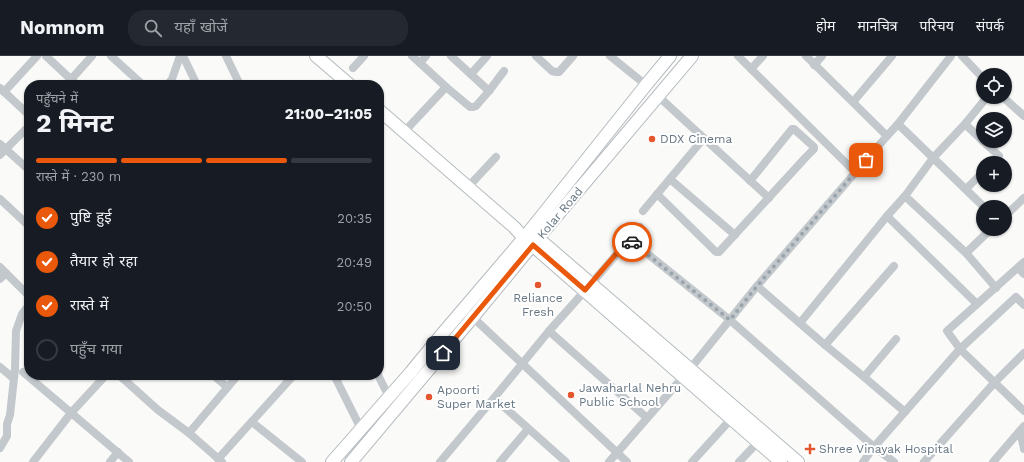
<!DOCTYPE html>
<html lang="hi">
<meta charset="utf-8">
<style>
:root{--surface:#171b24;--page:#242831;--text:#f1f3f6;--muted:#9ea1a6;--line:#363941;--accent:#ea580c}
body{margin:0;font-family:"Work Sans","Noto Sans Devanagari",sans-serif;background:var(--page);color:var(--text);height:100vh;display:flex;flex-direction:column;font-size:15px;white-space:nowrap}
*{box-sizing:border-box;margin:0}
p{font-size:13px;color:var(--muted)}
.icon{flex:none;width:22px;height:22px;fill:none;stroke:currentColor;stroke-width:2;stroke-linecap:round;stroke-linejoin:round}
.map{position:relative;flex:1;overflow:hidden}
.sheet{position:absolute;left:24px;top:24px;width:360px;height:300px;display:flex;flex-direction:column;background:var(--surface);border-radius:16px;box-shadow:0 1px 3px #0004}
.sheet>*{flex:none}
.fabs{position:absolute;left:976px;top:12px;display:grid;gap:8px}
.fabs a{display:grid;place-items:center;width:36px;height:36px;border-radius:50%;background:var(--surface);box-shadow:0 1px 3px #0004;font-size:20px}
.pin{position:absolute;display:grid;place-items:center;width:34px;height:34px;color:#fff;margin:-17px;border-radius:8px;box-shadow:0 2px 6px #0006}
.courier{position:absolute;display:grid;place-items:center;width:40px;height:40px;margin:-20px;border:3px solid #ea580c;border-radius:50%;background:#fff;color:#222;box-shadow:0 1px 5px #0007}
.head em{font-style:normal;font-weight:700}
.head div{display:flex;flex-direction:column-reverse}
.head{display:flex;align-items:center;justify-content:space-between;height:68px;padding:0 12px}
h1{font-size:26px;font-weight:700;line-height:30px}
.bar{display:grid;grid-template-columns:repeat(4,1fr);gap:6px 4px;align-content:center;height:48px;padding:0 12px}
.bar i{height:5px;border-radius:3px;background:var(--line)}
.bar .selected{background:var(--accent)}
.bar p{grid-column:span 4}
ol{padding:0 12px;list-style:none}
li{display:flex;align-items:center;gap:12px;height:44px}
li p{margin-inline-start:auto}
li .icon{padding:4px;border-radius:50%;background:var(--accent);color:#fff;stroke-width:4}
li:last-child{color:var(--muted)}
li i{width:22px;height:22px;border:2px solid var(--line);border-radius:50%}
header{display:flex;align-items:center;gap:24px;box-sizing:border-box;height:56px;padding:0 20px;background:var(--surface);border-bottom:1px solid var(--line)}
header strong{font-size:19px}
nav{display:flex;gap:22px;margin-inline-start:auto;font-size:14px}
.search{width:280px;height:36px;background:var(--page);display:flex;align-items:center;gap:10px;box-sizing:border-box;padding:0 14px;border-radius:16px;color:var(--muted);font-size:15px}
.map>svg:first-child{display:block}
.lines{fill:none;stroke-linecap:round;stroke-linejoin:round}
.secondary-casing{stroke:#b3babf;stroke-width:14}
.street{stroke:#c3c8cc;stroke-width:8}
.secondary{stroke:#fff;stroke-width:12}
.done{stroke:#99a4ac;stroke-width:4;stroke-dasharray:0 7.2}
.route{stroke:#ea580c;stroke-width:5}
.poi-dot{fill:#e4572e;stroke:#fff;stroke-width:1.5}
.labels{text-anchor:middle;stroke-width:4;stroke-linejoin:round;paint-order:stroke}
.poi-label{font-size:12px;fill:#657683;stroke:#fff;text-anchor:start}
.street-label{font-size:12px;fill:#657683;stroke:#fff}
</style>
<header>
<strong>Nomnom</strong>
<div class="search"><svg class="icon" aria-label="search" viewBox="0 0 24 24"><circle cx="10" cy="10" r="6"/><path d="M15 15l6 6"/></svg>यहाँ खोजें</div>
<nav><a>होम</a><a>मानचित्र</a><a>परिचय</a><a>संपर्क</a></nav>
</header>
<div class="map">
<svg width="1024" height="406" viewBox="0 0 1024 406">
<rect width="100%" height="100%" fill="#fafaf8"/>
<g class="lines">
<!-- secondary casing -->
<g class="secondary-casing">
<g id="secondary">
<polyline points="316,0 350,29"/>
<polyline points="379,54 514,171 524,182 781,406"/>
<polyline points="532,177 798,406"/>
<polyline points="332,406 389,341 411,316 443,277 524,182 646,29 670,0"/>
<polyline points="351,406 473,261 538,182 692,0"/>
</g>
</g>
<!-- street -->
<g class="street">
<polyline points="46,0 77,29"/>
<polyline points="111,0 143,29"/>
<polyline points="183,0 197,29"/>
<polyline points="226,0 240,29"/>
<polyline points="412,0 420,7"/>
<polyline points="426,0 420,7 446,31 470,51 473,51 476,50 489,35"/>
<polyline points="451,0 489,35 504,15"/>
<polyline points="536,0 552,15 556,16 559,16 573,0"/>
<polyline points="610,0 646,29"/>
<polyline points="738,0 855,116"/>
<polyline points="806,0 887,80"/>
<polyline points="962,0 983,22"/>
<polyline points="814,9 822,0"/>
<polyline points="353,12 364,0"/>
<polyline points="751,13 763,0"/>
<polyline points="471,18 487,0"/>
<polyline points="66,29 92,0"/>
<polyline points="167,29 172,23 180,0"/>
<polyline points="0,32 29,59"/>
<polyline points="4,36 37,0"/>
<polyline points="658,40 769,142"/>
<polyline points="1003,41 1024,60"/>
<polyline points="853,46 892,0"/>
<polyline points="898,68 984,151"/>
<polyline points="965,68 983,85"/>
<polyline points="404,76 446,31"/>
<polyline points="983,85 999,100 992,107"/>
<polyline points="0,88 29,114"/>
<polyline points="0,99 29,70"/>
<polyline points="670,123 735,179"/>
<polyline points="468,131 496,101"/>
<polyline points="966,133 983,116"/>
<polyline points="657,138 716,196 719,196 806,101 814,93 814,91 794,73 792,73 750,125"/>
<polyline points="905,140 966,197 996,232"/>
<polyline points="0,143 29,170"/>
<polyline points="643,155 704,82"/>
<polyline points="887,160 977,248"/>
<polyline points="1005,160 1024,142"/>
<polyline points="629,183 730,264 874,391 894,406"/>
<polyline points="966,197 991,173"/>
<polyline points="1024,206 947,275 960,293 1024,355"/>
<polyline points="0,211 29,240"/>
<polyline points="1018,212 1024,218"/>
<polyline points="0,223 6,217"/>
<polyline points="757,230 825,289 864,321 905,356"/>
<polyline points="464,253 627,406"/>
<polyline points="800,267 887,160 905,140 933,102 965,68 987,41"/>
<polyline points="549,275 647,362"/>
<polyline points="825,289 894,210"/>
<polyline points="0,311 13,322"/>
<polyline points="23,316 129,406"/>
<polyline points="119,319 158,354 189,377 222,406"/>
<polyline points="213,319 227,331"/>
<polyline points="334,319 361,373"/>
<polyline points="378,319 389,341"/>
<polyline points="864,321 896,283"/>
<polyline points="494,342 566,406"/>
<polyline points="252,366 302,406"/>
<polyline points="1020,375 1024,393"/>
<polyline points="189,377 238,319"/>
<polyline points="0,392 7,380 7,368 10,359 15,313 16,275 22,258 29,249"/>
<polyline points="218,403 292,321"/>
<polyline points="33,406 71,357 106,319"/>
<polyline points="110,406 118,396"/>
<polyline points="440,406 494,342 549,275 591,228 640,171"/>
<polyline points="500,406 528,373"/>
<polyline points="609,406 690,313 757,230 887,80 898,68 951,0"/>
<polyline points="692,406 731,363"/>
<polyline points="739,406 758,386"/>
<polyline points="863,406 874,391 960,293 1016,241 1024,249"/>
<polyline points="924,406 995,326 1024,297"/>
<polyline points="993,406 1024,370"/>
</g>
<!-- secondary -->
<use href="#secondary" class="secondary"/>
</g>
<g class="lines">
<!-- done -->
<polyline class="done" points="632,186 730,264 757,230 866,104"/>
<!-- route -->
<polyline class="route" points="443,297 533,189 585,234 629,183 632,186"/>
</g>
<!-- markers -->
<g class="poi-dot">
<circle cx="652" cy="83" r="4"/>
<circle cx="538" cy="229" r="4"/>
<circle cx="571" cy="339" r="4"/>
<circle cx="429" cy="341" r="4"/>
<path d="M808 387h4v4h4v4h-4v4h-4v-4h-4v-4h4z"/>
</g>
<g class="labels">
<!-- poi labels -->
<g class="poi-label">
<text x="660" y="87">DDX Cinema</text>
<text x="538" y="246" text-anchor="middle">Reliance<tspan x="538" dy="14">Fresh</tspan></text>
<text x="579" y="336">Jawaharlal Nehru<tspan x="579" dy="14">Public School</tspan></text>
<text x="437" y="338">Apoorti<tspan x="437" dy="14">Super Market</tspan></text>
<text x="819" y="397">Shree Vinayak Hospital</text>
</g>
<!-- street labels -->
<g class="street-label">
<text transform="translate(560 157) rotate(-50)" y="4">Kolar Road</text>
</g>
</g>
</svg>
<div class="fabs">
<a><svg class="icon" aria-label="locate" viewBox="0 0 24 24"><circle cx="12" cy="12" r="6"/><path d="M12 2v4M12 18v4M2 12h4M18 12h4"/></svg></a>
<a><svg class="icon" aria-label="layers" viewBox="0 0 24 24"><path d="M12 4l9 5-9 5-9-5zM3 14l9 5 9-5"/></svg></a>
<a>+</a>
<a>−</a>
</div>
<div class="pin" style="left:866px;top:104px;background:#ea580c"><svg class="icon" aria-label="bag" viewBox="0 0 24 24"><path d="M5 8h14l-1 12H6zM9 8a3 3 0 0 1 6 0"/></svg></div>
<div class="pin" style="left:443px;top:297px;background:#1f2937"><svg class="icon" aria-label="home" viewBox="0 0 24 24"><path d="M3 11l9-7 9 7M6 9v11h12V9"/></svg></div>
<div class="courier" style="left:632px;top:186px"><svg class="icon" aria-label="car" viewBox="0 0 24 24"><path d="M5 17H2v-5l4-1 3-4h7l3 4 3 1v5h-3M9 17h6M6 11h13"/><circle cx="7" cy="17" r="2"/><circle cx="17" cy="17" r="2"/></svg></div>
<section class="sheet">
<div class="head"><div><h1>2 मिनट</h1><p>पहुँचने में</p></div><em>21:00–21:05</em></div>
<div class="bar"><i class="selected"></i><i class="selected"></i><i class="selected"></i><i></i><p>रास्ते में · 230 m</p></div>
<ol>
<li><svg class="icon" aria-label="check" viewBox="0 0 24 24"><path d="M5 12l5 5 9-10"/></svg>पुष्टि हुई<p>20:35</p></li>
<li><svg class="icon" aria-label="check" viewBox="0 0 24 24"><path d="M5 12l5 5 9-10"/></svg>तैयार हो रहा<p>20:49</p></li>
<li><svg class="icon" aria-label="check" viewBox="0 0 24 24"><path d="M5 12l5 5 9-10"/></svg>रास्ते में<p>20:50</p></li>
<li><i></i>पहुँच गया</li>
</ol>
</section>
</div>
